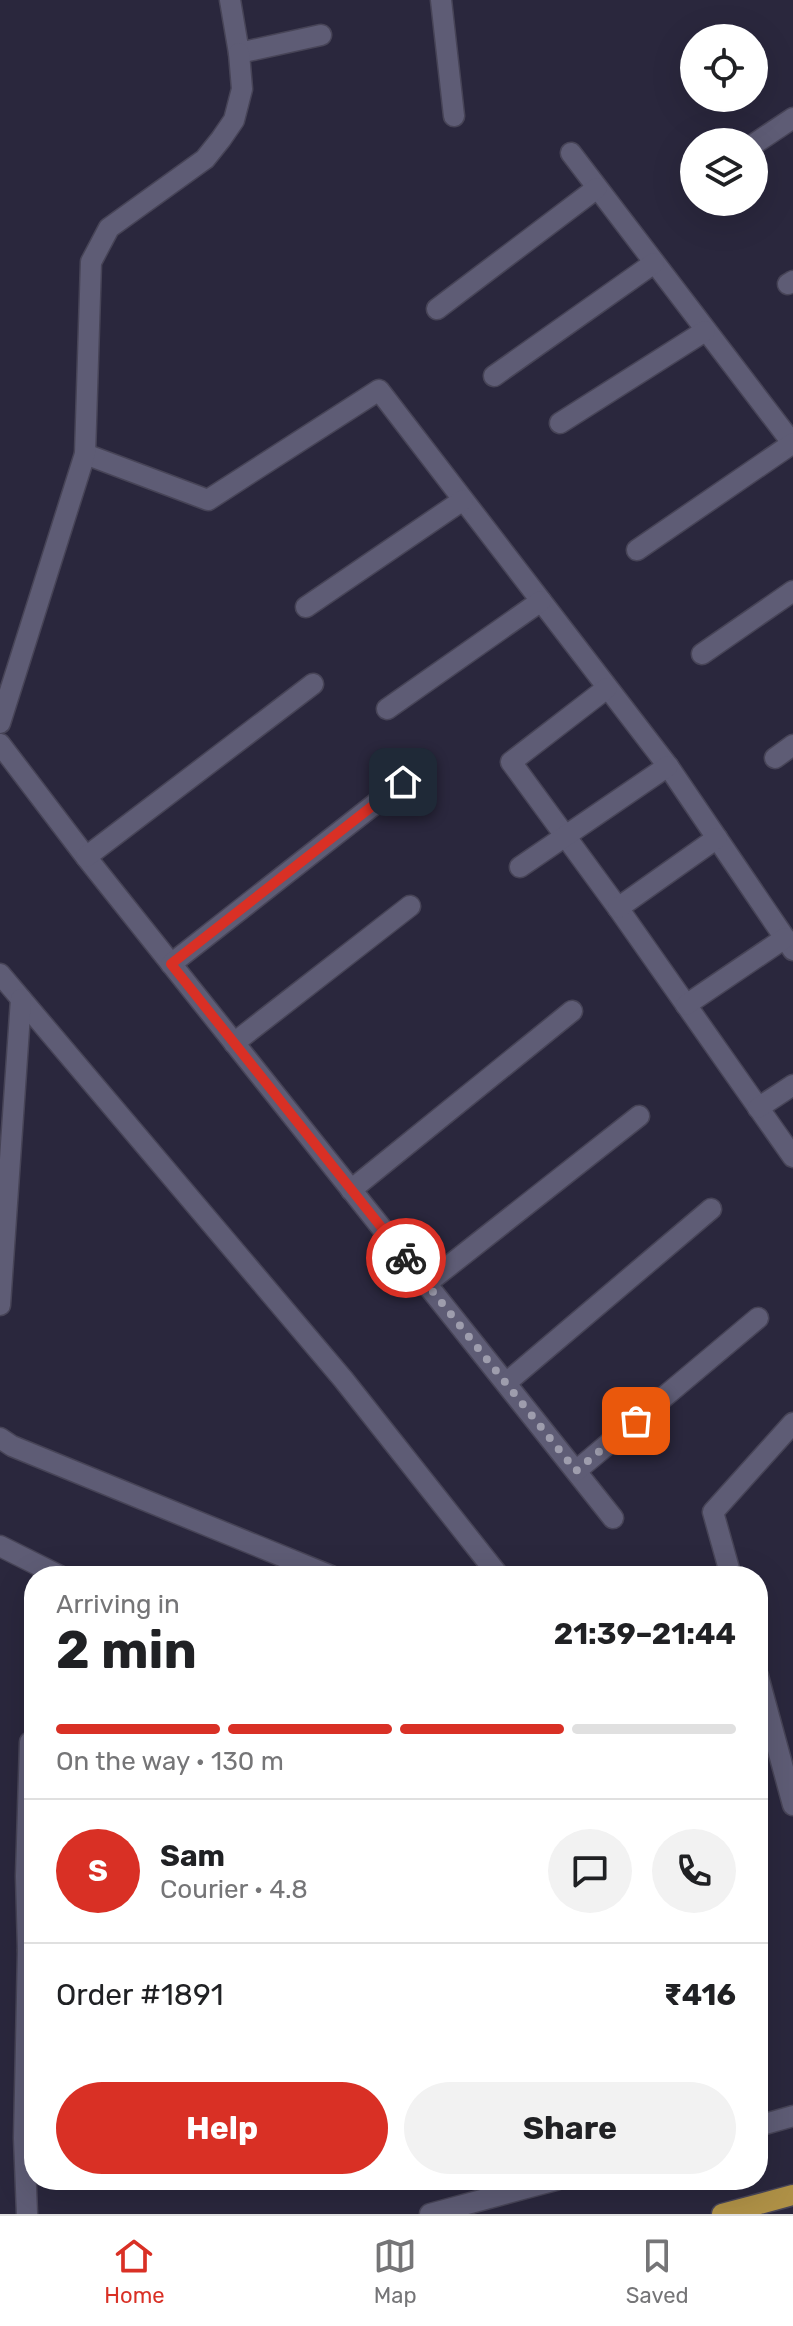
<!DOCTYPE html>
<meta charset="utf-8">
<style>
:root{--surface:#fff;--page:#f2f2f2;--text:#202124;--muted:#757577;--line:#e0e0e0;--accent:#d93025}
body{margin:0;font-family:Rubik,sans-serif;background:var(--page);color:var(--text);height:100vh;display:flex;flex-direction:column;font-size:30px;white-space:nowrap}
*{box-sizing:border-box;margin:0}
p{font-size:26px;color:var(--muted)}
.icon{flex:none;width:44px;height:44px;fill:none;stroke:currentColor;stroke-width:2;stroke-linecap:round;stroke-linejoin:round}
.map{position:relative;flex:1;overflow:hidden}
.details{position:absolute;left:24px;top:1566px;width:744px;height:624px;display:flex;flex-direction:column;background:var(--surface);border-radius:32px;box-shadow:0 8px 32px #0002}
.details>*{flex:none}
.tools{position:absolute;left:680px;top:24px;display:grid;gap:16px}
.tools a{display:grid;place-items:center;width:88px;height:88px;border-radius:50%;background:var(--surface);box-shadow:0 8px 32px #0002;font-size:40px}
.pin{position:absolute;display:grid;place-items:center;width:68px;height:68px;color:#fff;margin:-34px;border-radius:16px;box-shadow:0 4px 12px #0006}
.courier{position:absolute;display:grid;place-items:center;width:80px;height:80px;margin:-40px;border:6px solid #d93025;border-radius:50%;background:#fff;color:#222;box-shadow:0 2px 10px #0007}
.summary em{font-style:normal;font-weight:700}
.summary div{display:flex;flex-direction:column-reverse}
.summary{display:flex;align-items:center;justify-content:space-between;height:136px;padding:0 32px}
h1{font-size:52px;font-weight:700;line-height:60px}
.bar{display:grid;grid-template-columns:repeat(4,1fr);gap:12px 8px;align-content:center;height:96px;padding:0 32px}
.bar i{height:10px;border-radius:6px;background:var(--line)}
.bar .current{background:var(--accent)}
.bar p{grid-column:span 4}
.line{display:flex;align-items:center;gap:20px;padding:0 32px;border-top:2px solid var(--line)}
.line div{flex:1}
.round{display:grid;place-items:center;flex:none;width:84px;height:84px;border-radius:42px;background:var(--page)}
.action{display:flex;gap:16px;margin-top:auto;padding:16px 32px}
.action a{flex:1;height:92px;border-radius:48px;background:var(--accent);color:#fff;font-size:32px;font-weight:700;line-height:92px;text-align:center}
.action a+a{background:var(--page);color:var(--text)}
.dock{display:flex;justify-content:space-around;align-items:center;height:112px;border-top:2px solid var(--line);background:var(--surface);font-size:22px;color:var(--muted)}
.dock a{display:grid;justify-items:center;gap:4px}
.dock .current{color:var(--accent)}
.map>svg:first-child{display:block}
.lines{fill:none;stroke-linecap:round;stroke-linejoin:round}
.minor-casing{stroke:#474457;stroke-width:23}
.major-casing{stroke:#474457;stroke-width:23}
.minor{stroke:#5e5c75;stroke-width:20}
.major{stroke:#ae9046;stroke-width:20}
.done{stroke:#9e9dad;stroke-width:8;stroke-dasharray:0 14.4}
.route{stroke:#d93025;stroke-width:10}
</style>
<div class="map">
<svg width="793" height="2214" viewBox="0 0 793 2214">
<rect width="100%" height="100%" fill="#2a273d"/>
<g class="lines">
<!-- minor casing -->
<g class="minor-casing">
<g id="minor">
<polyline points="230,0 239,53 321,35"/>
<polyline points="441,0 454,116"/>
<polyline points="754,144 793,118"/>
<polyline points="571,153 793,444"/>
<polyline points="788,284 793,281"/>
<polyline points="437,309 597,188"/>
<polyline points="494,376 654,263"/>
<polyline points="560,423 705,331"/>
<polyline points="85,454 208,500 379,390 668,766 793,950"/>
<polyline points="637,550 793,443"/>
<polyline points="306,607 463,500"/>
<polyline points="702,654 793,591"/>
<polyline points="607,688 511,762 618,908 793,1157"/>
<polyline points="387,709 541,601"/>
<polyline points="0,723 85,454 91,262 109,228 205,159 221,139 234,120 242,89 239,53"/>
<polyline points="0,744 86,857 613,1518"/>
<polyline points="775,758 793,745"/>
<polyline points="86,857 313,684"/>
<polyline points="520,867 668,766"/>
<polyline points="618,908 717,838"/>
<polyline points="171,964 403,782"/>
<polyline points="0,974 343,1379 499,1576"/>
<polyline points="686,1005 785,938"/>
<polyline points="234,1043 410,906"/>
<polyline points="758,1108 793,1085"/>
<polyline points="351,1190 572,1011"/>
<polyline points="426,1284 639,1116"/>
<polyline points="0,1305 21,999"/>
<polyline points="506,1383 711,1209"/>
<polyline points="0,1438 12,1446 331,1576"/>
<polyline points="576,1471 758,1318"/>
<polyline points="0,1546 60,1576"/>
<polyline points="731,1576 713,1512 793,1423"/>
<polyline points="758,1676 793,1805"/>
<polyline points="28,1950 26,1876 30,1742"/>
<polyline points="758,2126 793,2116"/>
<polyline points="27,2214 24,2138 28,1950 34,1950"/>
<polyline points="430,2214 556,2180"/>
</g>
</g>
<!-- major casing -->
<g class="major-casing">
<polyline id="major" points="722,2214 793,2195"/>
</g>
<!-- minor -->
<use href="#minor" class="minor"/>
<!-- major -->
<use href="#major" class="major"/>
</g>
<g class="lines">
<!-- done -->
<polyline class="done" points="406,1258 576,1471 636,1421"/>
<!-- route -->
<polyline class="route" points="403,782 171,964 406,1258"/>
</g>
</svg>
<div class="tools">
<a><svg class="icon" aria-label="locate" viewBox="0 0 24 24"><circle cx="12" cy="12" r="6"/><path d="M12 2v4M12 18v4M2 12h4M18 12h4"/></svg></a>
<a><svg class="icon" aria-label="layers" viewBox="0 0 24 24"><path d="M12 4l9 5-9 5-9-5zM3 14l9 5 9-5"/></svg></a>
</div>
<div class="pin" style="left:636px;top:1421px;background:#ea580c"><svg class="icon" aria-label="bag" viewBox="0 0 24 24"><path d="M5 8h14l-1 12H6zM9 8a3 3 0 0 1 6 0"/></svg></div>
<div class="pin" style="left:403px;top:782px;background:#1f2937"><svg class="icon" aria-label="home" viewBox="0 0 24 24"><path d="M3 11l9-7 9 7M6 9v11h12V9"/></svg></div>
<div class="courier" style="left:406px;top:1258px"><svg class="icon" aria-label="bike" viewBox="0 0 24 24"><circle cx="6" cy="16" r="4"/><circle cx="18" cy="16" r="4"/><path d="M6 16l4-8h5l3 8M10 8l3 8H6M13 5h3"/></svg></div>
<section class="details">
<div class="summary"><div><h1>2 min</h1><p>Arriving in</p></div><em>21:39–21:44</em></div>
<div class="bar"><i class="current"></i><i class="current"></i><i class="current"></i><i></i><p>On the way · 130 m</p></div>
<div class="line" style="height:144px"><b class="round" style="background:var(--accent);color:#fff">S</b><div><b>Sam</b><p>Courier · 4.8</p></div><a class="round"><svg class="icon" aria-label="chat" viewBox="0 0 24 24"><path d="M4 5h16v11H9l-5 4z"/></svg></a><a class="round"><svg class="icon" aria-label="phone" viewBox="0 0 24 24"><path d="M5 4h4l2 5-3 2q2 4 5 5l2-3 5 2v4C11 20 4 13 5 4z"/></svg></a></div>
<div class="line" style="height:104px"><div>Order #1891</div><b>₹416</b></div>
<div class="action"><a>Help</a><a>Share</a></div>
</section>
</div>
<nav class="dock">
<a class="current"><svg class="icon" aria-label="home" viewBox="0 0 24 24"><path d="M3 11l9-7 9 7M6 9v11h12V9"/></svg>Home</a>
<a><svg class="icon" aria-label="map" viewBox="0 0 24 24"><path d="M3 6l6-2 6 2 6-2v14l-6 2-6-2-6 2zM9 4v14M15 6v14"/></svg>Map</a>
<a><svg class="icon" aria-label="saved" viewBox="0 0 24 24"><path d="M7 4h10v16l-5-4-5 4z"/></svg>Saved</a>
</nav>
